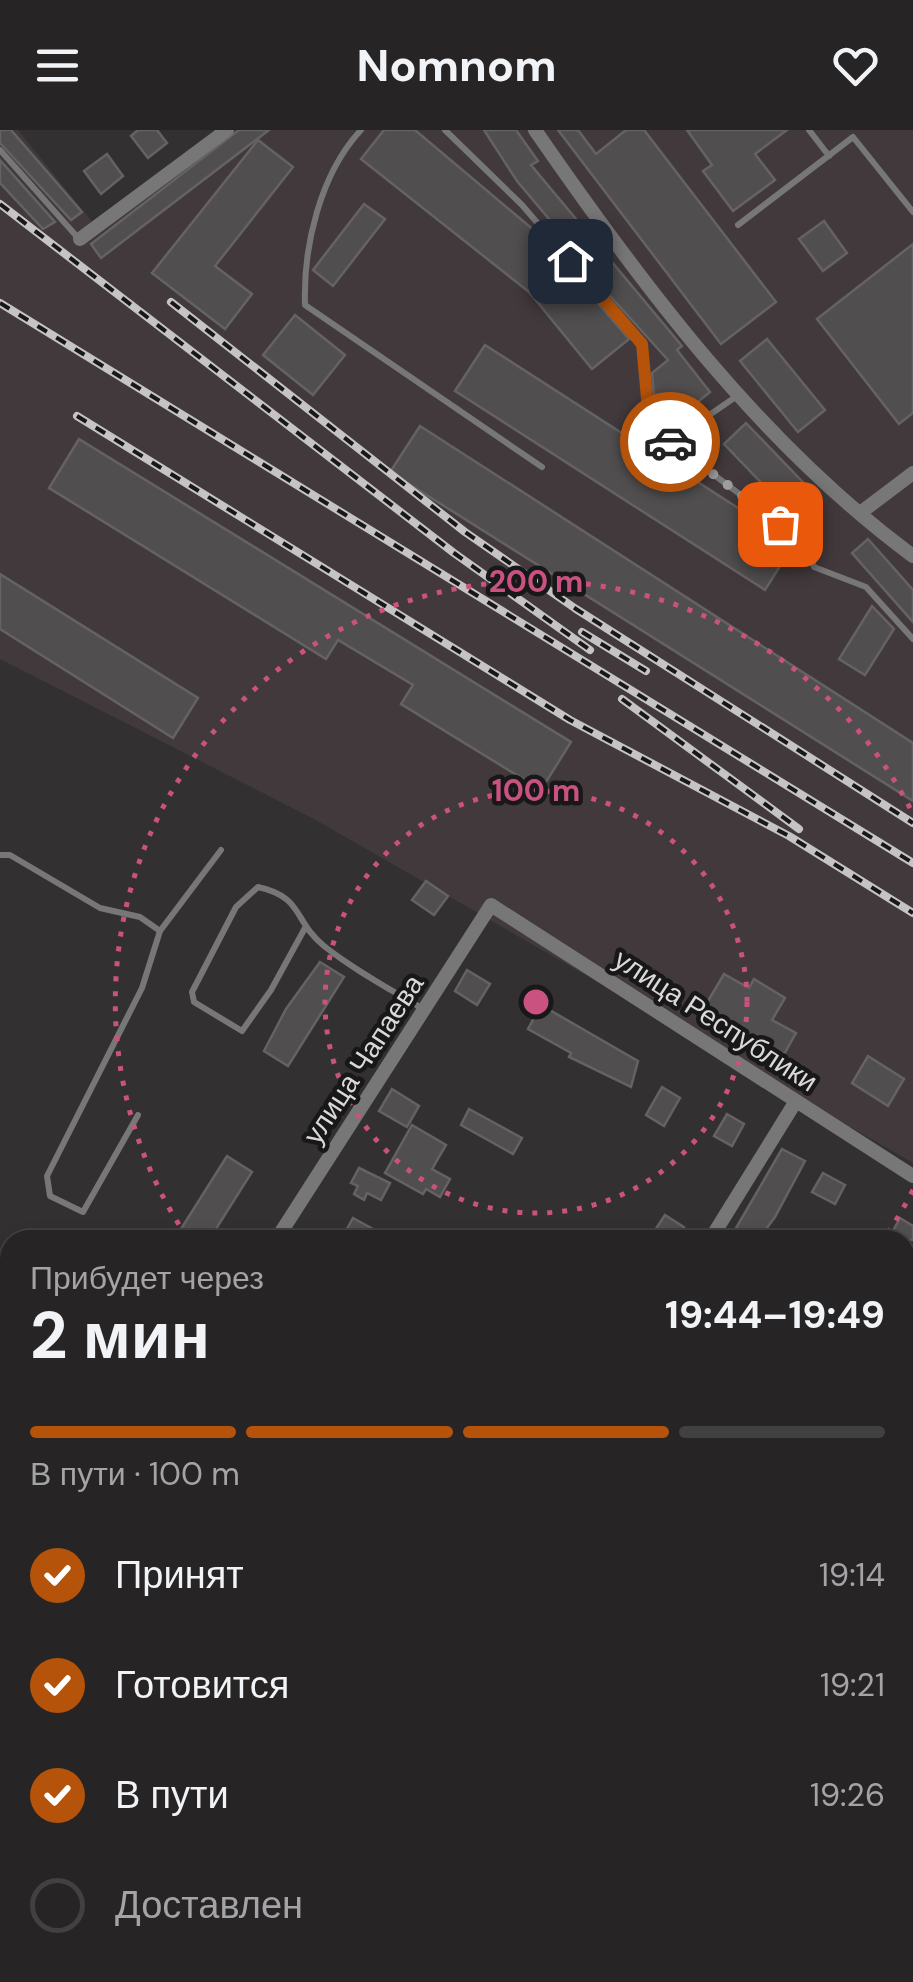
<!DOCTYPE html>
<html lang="ru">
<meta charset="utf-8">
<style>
:root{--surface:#262425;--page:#323032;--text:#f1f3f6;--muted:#a4a4a7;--line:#424142;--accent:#b45309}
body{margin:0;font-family:"DM Sans",sans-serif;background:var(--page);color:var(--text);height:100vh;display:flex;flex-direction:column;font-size:38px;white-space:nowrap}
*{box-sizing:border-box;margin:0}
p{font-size:32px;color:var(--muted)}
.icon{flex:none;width:55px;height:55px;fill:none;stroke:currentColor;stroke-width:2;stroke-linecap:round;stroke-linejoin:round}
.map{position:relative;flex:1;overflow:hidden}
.drawer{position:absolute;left:0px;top:1100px;width:915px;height:752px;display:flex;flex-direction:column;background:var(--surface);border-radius:30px 30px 0 0;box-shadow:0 5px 15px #0003,0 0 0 2px var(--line)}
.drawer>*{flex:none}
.pin{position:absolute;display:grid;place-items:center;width:85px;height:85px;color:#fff;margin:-42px;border-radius:20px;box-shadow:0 5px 15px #0006}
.courier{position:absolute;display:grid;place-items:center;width:100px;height:100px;margin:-50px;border:8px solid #b45309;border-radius:50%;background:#fff;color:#222;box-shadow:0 2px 12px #0007}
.summary em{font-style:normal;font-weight:700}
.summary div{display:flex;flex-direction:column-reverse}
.summary{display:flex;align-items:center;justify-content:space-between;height:170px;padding:0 30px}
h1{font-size:65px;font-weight:700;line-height:75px}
.bar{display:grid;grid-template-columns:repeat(4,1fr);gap:15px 10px;align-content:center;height:120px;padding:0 30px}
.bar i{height:12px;border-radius:8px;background:var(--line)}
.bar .current{background:var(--accent)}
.bar p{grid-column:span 4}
ol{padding:0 30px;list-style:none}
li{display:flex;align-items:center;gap:30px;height:110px}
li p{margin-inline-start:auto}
li .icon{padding:10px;border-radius:50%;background:var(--accent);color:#fff;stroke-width:4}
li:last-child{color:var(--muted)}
li i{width:55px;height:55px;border:5px solid var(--line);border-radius:50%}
header{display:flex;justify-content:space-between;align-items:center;height:130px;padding:0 30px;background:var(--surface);font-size:45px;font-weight:700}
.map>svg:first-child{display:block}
.built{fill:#42393c}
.building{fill:#514e4f;stroke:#656263;stroke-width:2.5}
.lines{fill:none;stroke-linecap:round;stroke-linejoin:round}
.lane{stroke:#787777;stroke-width:6}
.street{stroke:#787777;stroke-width:14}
.secondary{stroke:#a19e9f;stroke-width:20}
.rail-casing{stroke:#c5c3c4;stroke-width:8}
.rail{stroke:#191819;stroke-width:4;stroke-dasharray:11;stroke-linecap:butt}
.done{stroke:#9f9d9e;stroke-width:10;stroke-dasharray:0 18}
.route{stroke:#b45309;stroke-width:12}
.ring{fill:none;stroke:#c95281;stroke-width:5;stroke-dasharray:5 10}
.labels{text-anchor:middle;stroke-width:9;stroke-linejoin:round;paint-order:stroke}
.street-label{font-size:28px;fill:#dad8d9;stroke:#191819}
.centre{fill:#c95281;stroke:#191819;stroke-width:5}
.ring-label{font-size:30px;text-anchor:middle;font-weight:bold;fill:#c95281;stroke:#191819;stroke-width:9;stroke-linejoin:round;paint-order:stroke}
</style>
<header><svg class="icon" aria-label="menu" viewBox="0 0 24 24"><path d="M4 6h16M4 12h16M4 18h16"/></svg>Nomnom<svg class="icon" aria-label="heart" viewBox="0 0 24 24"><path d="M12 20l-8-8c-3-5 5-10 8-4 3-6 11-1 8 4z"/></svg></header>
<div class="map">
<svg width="913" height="1852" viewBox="0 0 913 1852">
<rect width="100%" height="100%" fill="#323031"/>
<!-- built -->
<polygon class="built" points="0,0 18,0 98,99 230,0 913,0 913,1033 314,689 0,529"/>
<!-- building -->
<g class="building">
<polygon points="0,0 11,0 82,82 71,90 0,13"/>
<polygon points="138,0 157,0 167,13 148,28 131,6"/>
<polygon points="269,0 101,128 91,114 239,0"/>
<polygon points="384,0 415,0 536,102 629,209 592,239 529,162 361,29"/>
<polygon points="484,0 516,0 538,31 531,35 682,216 677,220 710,262 674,291 654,265 652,243 668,230 583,136 586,133 517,51"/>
<polygon points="558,0 578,0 596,24 626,0 644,0 776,172 721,214"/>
<polygon points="687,0 787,0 755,24 775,50 733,81 703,41 712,35"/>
<polygon points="258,10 293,37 215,136 252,164 225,199 152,143"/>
<polygon points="107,24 123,46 101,64 84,41"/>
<polygon points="0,30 55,92 43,99 0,53"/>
<polygon points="364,74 385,89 333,156 313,140"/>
<polygon points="824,91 847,123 823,141 799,109"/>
<polygon points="913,114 913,283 899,294 817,189"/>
<polygon points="295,185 345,225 313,265 263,225"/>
<polygon points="767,209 825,280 798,302 740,231"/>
<polygon points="485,215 794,414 765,460 455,261"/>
<polygon points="746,293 820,370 798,391 724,314"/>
<polygon points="420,296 913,613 913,671 390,342"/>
<polygon points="79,309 571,612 541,660 401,574 413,555 338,510 326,529 49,358"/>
<polygon points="868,409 913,460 913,492 852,423"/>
<polygon points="0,444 198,568 173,608 0,499"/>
<polygon points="872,476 894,499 865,545 839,529"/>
<polygon points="426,751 448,766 434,785 412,770"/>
<polygon points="320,832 344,847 288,936 264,921 286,879"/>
<polygon points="467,840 490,854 477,875 455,861"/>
<polygon points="724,844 749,858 754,849 785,868 772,890 796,903 779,933 699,886"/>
<polygon points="541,875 638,931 631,957 569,927 571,923 528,899"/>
<polygon points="868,926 904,949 888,976 852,953"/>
<polygon points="662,957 680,968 664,996 646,985"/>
<polygon points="392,959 419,976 407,997 379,981"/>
<polygon points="469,979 522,1008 513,1024 461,995"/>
<polygon points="727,984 744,994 732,1016 714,1006"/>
<polygon points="412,995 446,1015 432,1039 450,1049 440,1067 426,1059 423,1064 385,1043"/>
<polygon points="782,1019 805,1031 775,1087 758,1110 729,1110"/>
<polygon points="227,1026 252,1042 209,1110 174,1110"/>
<polygon points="359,1038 390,1053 381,1070 367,1063 364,1070 354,1064 358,1056 351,1053"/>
<polygon points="823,1043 845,1055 835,1074 812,1062"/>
<polygon points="665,1085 684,1097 675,1110 653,1103"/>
<polygon points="353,1088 393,1110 341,1110"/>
<polygon points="900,1088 913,1096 913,1110 888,1110"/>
</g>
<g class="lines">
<!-- lane -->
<g class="lane">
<path d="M361 0C320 44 303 117 305 175L542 337"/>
<polyline points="445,0 522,75 642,214 648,279 670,312 737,266"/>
<polyline points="809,0 829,26"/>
<polyline points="0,20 79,109"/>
<polyline points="738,95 853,7 913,82"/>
<polyline points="670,312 808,415 814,437 866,457 913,509"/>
<polyline points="0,725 10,725 100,778 140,787 160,801 142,858 47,1046 50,1066 83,1082 138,985"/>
<path d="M305 798 271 860 242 901 194 872 192 862 236 777 258 757C304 767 293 791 324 816 354 840 390 859 423 879"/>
<polyline points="160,801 221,720"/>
<polyline points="905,1662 913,1648"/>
<polyline points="905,1688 913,1693"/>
<polyline points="880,1842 896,1852"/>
<polyline points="670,1852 675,1842"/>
</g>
<!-- street -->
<g class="street">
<path d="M535 0C642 155 760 313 913 426"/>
<polyline points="80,109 227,0"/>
<polyline points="860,383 913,343"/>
<polyline points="276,1110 491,775 913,1046"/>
<polyline points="710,1110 796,971"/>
<polyline points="0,1293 10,1299"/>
<polyline points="0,1530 10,1516"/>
<polyline points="856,1842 871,1852"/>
<polyline points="25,1852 31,1842"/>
<polyline points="251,1852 257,1842"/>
<polyline points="451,1852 457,1842"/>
</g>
<!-- secondary -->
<g class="secondary">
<polyline points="905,1548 913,1535"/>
<polyline points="711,1852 717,1842"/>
</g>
<!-- rail casing -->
<g class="rail-casing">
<g id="rail">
<polyline points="0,74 454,423 590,520"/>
<polyline points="171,172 465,402 576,479 913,693"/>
<polyline points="0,173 913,733"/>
<polyline points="77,286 570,590 789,706 913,783"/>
<polyline points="582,502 646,541"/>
<polyline points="622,569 799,699"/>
</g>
</g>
<!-- rail -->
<use href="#rail" class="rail"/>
</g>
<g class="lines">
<!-- done -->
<polyline class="done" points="670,312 780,394"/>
<!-- route -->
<polyline class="route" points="570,131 642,214 648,279 670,312"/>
</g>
<!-- distance rings -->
<g class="ring">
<circle cx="536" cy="872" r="211"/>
<path d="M913 1060A421 421 0 0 1 885 1107M187 1107A421 421 0 1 1 913 684"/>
</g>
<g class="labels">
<!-- street labels -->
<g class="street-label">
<text transform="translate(716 890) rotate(33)" y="10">улица Республики</text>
<text transform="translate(363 929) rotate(-57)" y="10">улица Чапаева</text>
</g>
</g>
<circle cx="536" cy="872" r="15" class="centre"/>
<g class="ring-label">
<text x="536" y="462">200 m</text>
<text x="536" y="671">100 m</text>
</g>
</svg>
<div class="pin" style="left:780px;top:394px;background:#ea580c"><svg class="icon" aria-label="bag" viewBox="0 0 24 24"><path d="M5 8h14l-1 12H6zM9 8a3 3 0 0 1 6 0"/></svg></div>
<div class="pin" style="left:570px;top:131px;background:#1f2937"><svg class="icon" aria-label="home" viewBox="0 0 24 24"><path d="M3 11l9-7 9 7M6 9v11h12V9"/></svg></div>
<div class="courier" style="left:670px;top:312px"><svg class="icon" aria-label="car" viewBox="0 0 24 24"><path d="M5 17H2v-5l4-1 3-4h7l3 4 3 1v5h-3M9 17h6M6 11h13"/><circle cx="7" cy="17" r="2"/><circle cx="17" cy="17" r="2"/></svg></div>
<section class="drawer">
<div class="summary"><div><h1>2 мин</h1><p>Прибудет через</p></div><em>19:44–19:49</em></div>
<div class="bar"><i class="current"></i><i class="current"></i><i class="current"></i><i></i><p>В пути · 100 m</p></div>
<ol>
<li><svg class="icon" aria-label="check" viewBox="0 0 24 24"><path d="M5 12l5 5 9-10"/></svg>Принят<p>19:14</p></li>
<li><svg class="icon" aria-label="check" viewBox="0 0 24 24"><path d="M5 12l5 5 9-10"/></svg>Готовится<p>19:21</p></li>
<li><svg class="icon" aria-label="check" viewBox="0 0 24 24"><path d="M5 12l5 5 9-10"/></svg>В пути<p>19:26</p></li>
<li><i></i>Доставлен</li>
</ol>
</section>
</div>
